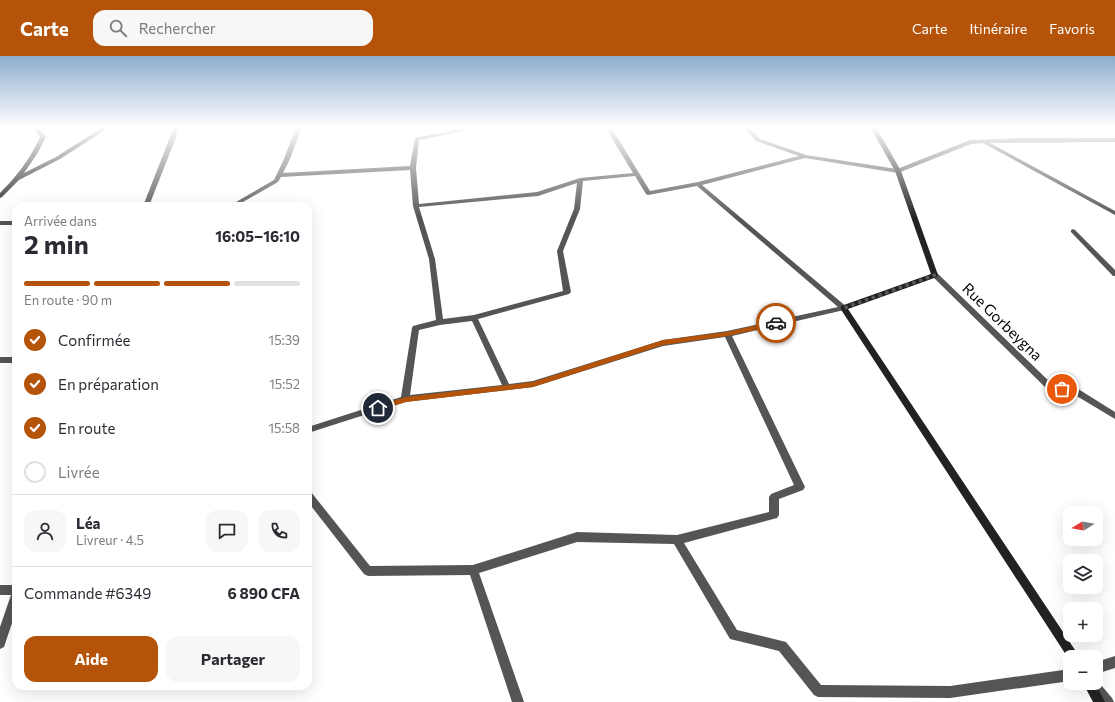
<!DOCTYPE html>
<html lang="fr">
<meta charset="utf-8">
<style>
:root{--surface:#fff;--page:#f7f7f7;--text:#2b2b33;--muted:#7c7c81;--line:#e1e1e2;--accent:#b45309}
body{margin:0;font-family:Commissioner,sans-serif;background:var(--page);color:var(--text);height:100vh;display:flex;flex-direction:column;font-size:15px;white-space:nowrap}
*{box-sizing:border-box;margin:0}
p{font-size:13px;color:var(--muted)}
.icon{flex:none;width:22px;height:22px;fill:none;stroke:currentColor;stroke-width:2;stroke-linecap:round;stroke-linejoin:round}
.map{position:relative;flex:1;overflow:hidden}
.side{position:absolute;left:12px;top:146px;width:300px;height:488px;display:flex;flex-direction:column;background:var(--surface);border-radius:12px;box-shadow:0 4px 16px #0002}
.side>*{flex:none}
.needle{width:26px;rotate:259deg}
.controls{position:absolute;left:1063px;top:450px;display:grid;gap:8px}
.controls a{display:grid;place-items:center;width:40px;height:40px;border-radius:8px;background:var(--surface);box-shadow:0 4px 16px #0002;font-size:20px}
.pin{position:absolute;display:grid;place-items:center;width:34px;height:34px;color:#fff;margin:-17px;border:2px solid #fff;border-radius:50%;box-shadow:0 1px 4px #0007}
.courier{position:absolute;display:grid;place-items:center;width:40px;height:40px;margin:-20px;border:3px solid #b45309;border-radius:50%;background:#fff;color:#222;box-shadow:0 1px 5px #0007}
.headline em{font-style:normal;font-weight:700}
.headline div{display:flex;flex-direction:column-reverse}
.headline{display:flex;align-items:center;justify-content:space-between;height:68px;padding:0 12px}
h1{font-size:26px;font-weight:700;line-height:30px}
.bar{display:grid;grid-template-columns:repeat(4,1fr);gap:6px 4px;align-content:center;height:48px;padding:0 12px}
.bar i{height:5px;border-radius:3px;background:var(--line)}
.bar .on{background:var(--accent)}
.bar p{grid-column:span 4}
.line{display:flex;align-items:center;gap:10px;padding:0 12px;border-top:1px solid var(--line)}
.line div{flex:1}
.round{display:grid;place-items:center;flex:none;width:42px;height:42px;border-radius:12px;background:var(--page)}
ol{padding:0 12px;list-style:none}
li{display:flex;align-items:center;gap:12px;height:44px}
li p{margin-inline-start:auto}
li .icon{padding:4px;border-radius:50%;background:var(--accent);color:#fff;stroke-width:4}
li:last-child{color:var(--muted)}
li i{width:22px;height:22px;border:2px solid var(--line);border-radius:50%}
.cta{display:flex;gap:8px;margin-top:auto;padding:8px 12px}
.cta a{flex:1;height:46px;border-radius:12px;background:var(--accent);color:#fff;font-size:16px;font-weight:700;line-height:46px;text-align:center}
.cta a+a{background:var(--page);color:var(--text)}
header{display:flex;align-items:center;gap:24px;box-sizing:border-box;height:56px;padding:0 20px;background:var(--accent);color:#fff}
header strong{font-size:19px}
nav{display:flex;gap:22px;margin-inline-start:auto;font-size:14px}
.search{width:280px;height:36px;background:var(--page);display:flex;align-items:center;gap:10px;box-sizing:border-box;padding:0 14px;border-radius:12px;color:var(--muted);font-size:15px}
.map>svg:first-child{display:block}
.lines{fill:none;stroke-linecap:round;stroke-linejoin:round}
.street{fill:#555;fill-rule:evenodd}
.secondary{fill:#222;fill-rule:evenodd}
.route{fill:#b45309}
.done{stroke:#595959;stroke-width:4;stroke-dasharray:0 7.2}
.labels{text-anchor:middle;stroke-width:4;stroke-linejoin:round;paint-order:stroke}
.street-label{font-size:15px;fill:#000;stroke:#fff}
</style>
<header>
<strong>Carte</strong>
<div class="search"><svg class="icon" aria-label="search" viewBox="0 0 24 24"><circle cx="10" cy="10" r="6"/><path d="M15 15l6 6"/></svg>Rechercher</div>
<nav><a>Carte</a><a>Itinéraire</a><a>Favoris</a></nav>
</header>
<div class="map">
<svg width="1115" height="646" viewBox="0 0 1115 646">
<rect width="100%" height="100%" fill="#fff"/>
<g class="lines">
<!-- street -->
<g class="street">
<polygon points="174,71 180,71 149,150 143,150"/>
<path d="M296 71H302L290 103 283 117 410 110 415 82 460 73 459 71H465V75L419 84 416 112 419 148 537 136 580 122 633 117 605 71H611L650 135 698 126 799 100 756 85 743 71H749L760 83 806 99 897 113 970 84 1024 82H1115V86L990 87 1115 155V159L983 87 971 88 898 117 805 102 702 129 848 252 844 254 732 280 805 431 803 434 779 443V459L777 462 684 487 737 574 786 586 821 629 950 630 1070 613V625L950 642 818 641 814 639 779 595 730 583 674 488 577 486 479 517 524 646H512L470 519 368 520 364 518 308 446V435L311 436 370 510 473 509 577 476 677 479 769 456V441L771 438 794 429 725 281 663 290 533 331 405 346 308 377V371L401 341 412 272 413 270 436 264 429 203 413 150 410 114 281 121 278 126 236 150H229L274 124 284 103ZM635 120 646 138 648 139 697 130 838 251 727 275 663 284 533 325 509 328 478 263 569 238 571 236 563 195 580 153 583 125ZM577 127 574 153 557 195 563 235 474 259 443 263 435 203 419 151 538 140ZM472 265 502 329 410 339 419 274 440 269Z"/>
<rect x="0" y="165" width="16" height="4"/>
<polygon points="1073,173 1075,174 1115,214 1115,220 1113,220 1071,176 1071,174"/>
<polygon points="933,217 937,217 1053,329 1075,331 1115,356 1115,363 1070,336 1048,334 933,221"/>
<rect x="0" y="301" width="16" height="6"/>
<polygon points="0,529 16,529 16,555 4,591 0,593 0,571 11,539 0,539"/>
<polygon points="1115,600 1115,612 1096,618 1096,606"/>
<polygon points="1096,623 1112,642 1114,646 1100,646 1088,631 1086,627 1096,627"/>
</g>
<!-- secondary -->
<g class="secondary">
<path d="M33 71H39L46 81 37 98 24 117 56 101 103 71H110L60 103 19 124 2 141 0 142V137C17 120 30 103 40 81Z"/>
<polygon points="870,71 876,71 901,115 938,219 937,221 848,253 1077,597 1079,601 1070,601 1070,605 840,252 841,250 931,218 895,115"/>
<polygon points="1083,627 1095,627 1105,646 1093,646"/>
</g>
</g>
<!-- sky -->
<linearGradient id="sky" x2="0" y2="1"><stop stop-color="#8cadcc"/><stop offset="0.44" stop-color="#fff"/><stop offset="1" stop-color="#fff" stop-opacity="0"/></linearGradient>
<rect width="1115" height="162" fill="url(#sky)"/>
<!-- route -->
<polygon class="route" points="776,265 779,267 778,269 727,280 663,289 533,331 406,346 378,355 374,352 375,350 406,341 533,326 663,284 727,276"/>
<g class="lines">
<!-- done -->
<polyline class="done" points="776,267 844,252 935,219 1051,332 1062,333"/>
</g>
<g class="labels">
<!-- street labels -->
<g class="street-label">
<text transform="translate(1002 266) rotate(44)" y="5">Rue Gorbeygna</text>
</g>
</g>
</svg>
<div class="controls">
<a><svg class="needle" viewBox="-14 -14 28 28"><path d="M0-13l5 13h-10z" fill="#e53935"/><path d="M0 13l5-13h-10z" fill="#7c7c81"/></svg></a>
<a><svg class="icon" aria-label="layers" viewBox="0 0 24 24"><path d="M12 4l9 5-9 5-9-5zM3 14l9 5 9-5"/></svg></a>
<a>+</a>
<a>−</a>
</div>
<div class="pin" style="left:1062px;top:333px;background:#ea580c"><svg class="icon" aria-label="bag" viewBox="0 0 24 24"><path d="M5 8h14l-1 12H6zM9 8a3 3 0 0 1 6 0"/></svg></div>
<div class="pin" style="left:378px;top:352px;background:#1f2937"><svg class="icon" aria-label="home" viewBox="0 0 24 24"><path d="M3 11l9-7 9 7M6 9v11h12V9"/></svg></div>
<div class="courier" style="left:776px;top:267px"><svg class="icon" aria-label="car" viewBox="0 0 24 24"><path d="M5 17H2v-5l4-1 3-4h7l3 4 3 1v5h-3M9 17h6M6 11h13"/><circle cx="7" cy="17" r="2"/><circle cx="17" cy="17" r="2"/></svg></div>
<section class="side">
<div class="headline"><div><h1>2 min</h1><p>Arrivée dans</p></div><em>16:05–16:10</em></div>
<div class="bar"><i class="on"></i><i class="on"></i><i class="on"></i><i></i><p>En route · 90 m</p></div>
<ol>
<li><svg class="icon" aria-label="check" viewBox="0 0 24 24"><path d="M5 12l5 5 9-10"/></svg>Confirmée<p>15:39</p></li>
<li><svg class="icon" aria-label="check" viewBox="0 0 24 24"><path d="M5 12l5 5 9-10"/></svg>En préparation<p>15:52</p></li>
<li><svg class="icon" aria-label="check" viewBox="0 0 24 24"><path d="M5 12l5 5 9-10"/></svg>En route<p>15:58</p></li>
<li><i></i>Livrée</li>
</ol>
<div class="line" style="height:72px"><a class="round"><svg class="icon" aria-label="person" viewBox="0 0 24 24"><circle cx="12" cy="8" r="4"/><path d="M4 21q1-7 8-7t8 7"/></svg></a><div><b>Léa</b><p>Livreur · 4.5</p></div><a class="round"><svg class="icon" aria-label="chat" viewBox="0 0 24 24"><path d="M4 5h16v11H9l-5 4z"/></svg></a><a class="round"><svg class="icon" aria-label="phone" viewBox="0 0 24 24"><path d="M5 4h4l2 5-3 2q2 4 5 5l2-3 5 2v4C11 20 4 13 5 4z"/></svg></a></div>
<div class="line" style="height:52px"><div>Commande #6349</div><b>6 890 CFA</b></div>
<div class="cta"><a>Aide</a><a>Partager</a></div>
</section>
</div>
